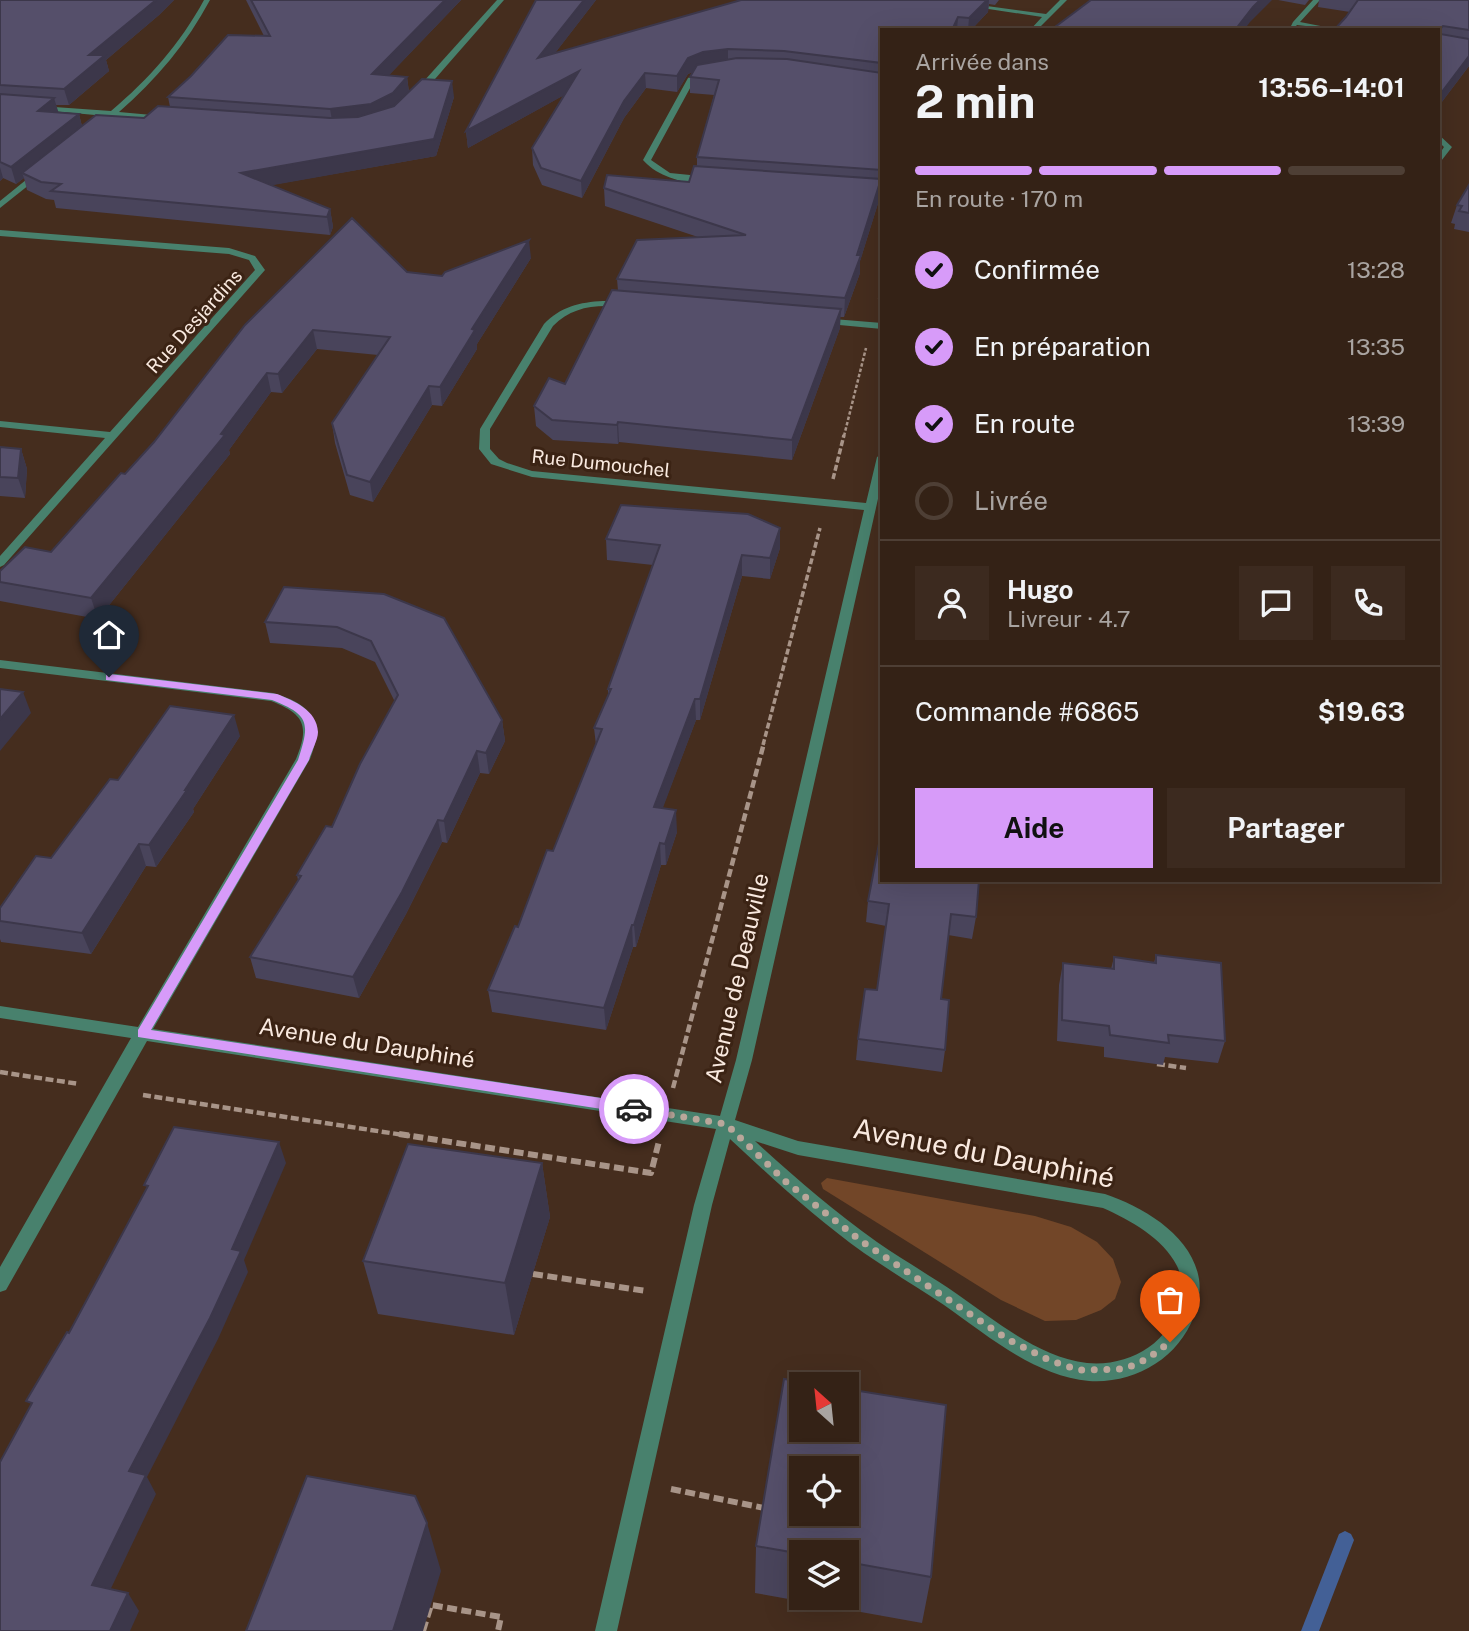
<!DOCTYPE html>
<html lang="fr">
<meta charset="utf-8">
<style>
:root{--surface:#342216;--page:#3c2a1f;--text:#f1f3f6;--muted:#a9a4a1;--line:#4e3f35;--accent:#d79bf9}
body{margin:0;font-family:"Public Sans",sans-serif;background:var(--page);color:var(--text);height:100vh;display:flex;flex-direction:column;font-size:26px;white-space:nowrap}
*{box-sizing:border-box;margin:0}
p{font-size:23px;color:var(--muted)}
.icon{flex:none;width:38px;height:38px;fill:none;stroke:currentColor;stroke-width:2;stroke-linecap:round;stroke-linejoin:round}
.map{position:relative;flex:1;overflow:hidden}
.drawer{position:absolute;left:880px;top:28px;width:560px;height:854px;display:flex;flex-direction:column;background:var(--surface);border-radius:0px;box-shadow:0 7px 28px #0002,0 0 0 2px var(--line)}
.drawer>*{flex:none}
.needle{width:46px;rotate:333deg}
.buttons{position:absolute;left:789px;top:1372px;display:grid;gap:14px}
.buttons a{display:grid;place-items:center;width:70px;height:70px;border-radius:0px;background:var(--surface);box-shadow:0 7px 28px #0002,0 0 0 2px var(--line);font-size:35px}
.pin{position:absolute;display:grid;place-items:center;width:60px;height:60px;color:#fff;margin:-72px -30px;border-radius:50% 50% 50% 0;rotate:-45deg;box-shadow:0 0 7px #0007}
.pin .icon{rotate:45deg}
.courier{position:absolute;display:grid;place-items:center;width:70px;height:70px;margin:-35px;border:5px solid #d79bf9;border-radius:50%;background:#fff;color:#222;box-shadow:0 2px 9px #0007}
.headline em{font-style:normal;font-weight:700}
.headline div{display:flex;flex-direction:column-reverse}
.headline{display:flex;align-items:center;justify-content:space-between;height:119px;padding:0 35px}
h1{font-size:46px;font-weight:700;line-height:52px}
.bar{display:grid;grid-template-columns:repeat(4,1fr);gap:10px 7px;align-content:center;height:84px;padding:0 35px}
.bar i{height:9px;border-radius:5px;background:var(--line)}
.bar .on{background:var(--accent)}
.bar p{grid-column:span 4}
.line{display:flex;align-items:center;gap:18px;padding:0 35px;border-top:2px solid var(--line)}
.line div{flex:1}
.round{display:grid;place-items:center;flex:none;width:74px;height:74px;border-radius:0px;background:var(--page)}
ol{padding:0 35px;list-style:none}
li{display:flex;align-items:center;gap:21px;height:77px}
li p{margin-inline-start:auto}
li .icon{padding:7px;border-radius:50%;background:var(--accent);color:#111;stroke-width:4}
li:last-child{color:var(--muted)}
li i{width:38px;height:38px;border:4px solid var(--line);border-radius:50%}
.button{display:flex;gap:14px;margin-top:auto;padding:14px 35px}
.button a{flex:1;height:80px;border-radius:0px;background:var(--accent);color:#111;font-size:28px;font-weight:700;line-height:80px;text-align:center}
.button a+a{background:var(--page);color:var(--text)}
.map>svg:first-child{display:block}
.green{fill:#724628}
.lines{fill:none;stroke-linecap:round;stroke-linejoin:round}
.stream{fill:#436096;fill-rule:evenodd}
.path-far3{stroke:#a89488;stroke-width:2.5;stroke-dasharray:3.5 2;stroke-linecap:butt}
.path-far2{stroke:#a89488;stroke-width:3.5;stroke-dasharray:6 2.5;stroke-linecap:butt}
.path-far1{stroke:#a89488;stroke-width:4.5;stroke-dasharray:8 3.5;stroke-linecap:butt}
.path{stroke:#a89488;stroke-width:6;stroke-dasharray:10 4.5;stroke-linecap:butt}
.street{fill:#48816d;fill-rule:evenodd}
.wall{fill:#49445b;fill-rule:evenodd}
.shaded-wall{fill:#3c374a}
.building{fill:#554f6a;stroke:#3c374a;stroke-width:2;fill-rule:evenodd}
.route{fill:#d79bf9}
.done{stroke:#baa79b;stroke-width:7;stroke-dasharray:0 12.6}
.labels{text-anchor:middle;stroke-width:6;stroke-linejoin:round;paint-order:stroke}
.far-street-label{font-size:19px;fill:#f9e9df;stroke:#3b2314}
.street-label{font-size:23px;fill:#f9e9df;stroke:#3b2314}
.near-street-label{font-size:28px;fill:#f9e9df;stroke:#3b2314}
</style>
<div class="map">
<svg width="1469" height="1631" viewBox="0 0 1469 1631">
<rect width="100%" height="100%" fill="#452d1e"/>
<!-- green -->
<polygon class="green" points="827,1178 1035,1216 1071,1227 1097,1242 1113,1259 1121,1282 1115,1299 1101,1310 1076,1320 1045,1321 1001,1300 823,1189 821,1183"/>
<g class="lines">
<!-- stream -->
<polygon class="stream" points="1345,1531 1351,1534 1354,1540 1319,1631 1301,1631 1339,1534"/>
<!-- path-far3 -->
<g class="path-far3">
<polyline points="879,299 882,290"/>
<polyline points="844,436 866,348"/>
</g>
<!-- path-far2 -->
<g class="path-far2">
<polyline points="833,479 844,435"/>
<polyline points="763,745 820,528"/>
</g>
<!-- path-far1 -->
<g class="path-far1">
<polyline points="1157,1064 1186,1068"/>
<polyline points="0,1072 79,1084"/>
<polyline points="673,1088 764,743"/>
<polyline points="143,1095 410,1136"/>
</g>
<!-- path -->
<g class="path">
<polyline points="399,1134 651,1173 659,1141"/>
<polyline points="533,1274 646,1291"/>
<polyline points="671,1489 769,1509"/>
<polyline points="423,1631 431,1605 501,1617 498,1631"/>
</g>
<!-- street -->
<g class="street">
<path d="M204 0H210C187 43 156 80 119 112L163 116 167 118 166 120 114 116 110 118 106 116 40 110 36 108 40 106 111 111C149 79 180 44 204 0Z"/>
<polygon points="497,0 504,0 421,95 415,95 415,91"/>
<polygon points="1060,0 1067,0 1037,30 1030,30 1042,17 969,6 972,4 1046,14"/>
<polygon points="1313,0 1320,0 1300,22 1341,30 1297,25 1294,28 1290,28 1293,22"/>
<path d="M701 70 708 72 695 79 651 160 670 173 710 177 714 179C694 189 657 177 643 160L688 78Z"/>
<polygon points="1438,134 1452,147 1438,165 1438,156 1444,147 1438,141"/>
<polygon points="37,171 44,173 0,208 0,201"/>
<polygon points="0,230 229,248 255,256 265,270 4,565 0,567 0,556 105,438 0,427 0,421 110,432 255,270 249,260 229,254 0,236"/>
<path d="M603 301H623L628 304C621 308 614 306 606 306 585 306 568 311 553 326L490 429V449L499 459 507 463 532 471 866 503 877 457 882 454V481L752 1060 735 1120 798 1141 1105 1194C1143 1207 1192 1235 1199 1279 1201 1291 1198 1305 1194 1316 1178 1359 1134 1384 1089 1381 1034 1376 987 1335 944 1305 917 1287 890 1271 864 1253 816 1219 773 1179 730 1139L712 1205 617 1631H595L694 1205 716 1129 147 1041 6 1290 0 1292V1267L131 1038 0 1018V1006L138 1027 296 759C310 725 304 714 271 701L0 668V660L273 693C311 704 325 721 310 759L153 1029 720 1116 736 1060 864 510 532 477 491 464 479 449 480 429 544 324C560 307 580 302 603 301ZM755 1141 798 1155 1103 1208C1130 1220 1163 1238 1177 1266 1183 1278 1182 1289 1179 1302 1170 1344 1128 1367 1087 1363 1038 1357 996 1321 957 1294 931 1276 903 1260 877 1242 834 1211 794 1177 755 1141Z"/>
<polygon points="821,318 882,323 882,329 818,323 816,321"/>
</g>
</g>
<!-- wall -->
<g class="wall">
<polygon points="0,0 174,0 159,15 106,60 109,71 69,105 56,105 58,113 79,114 82,126 144,118 170,107 168,97 264,36 246,0 461,0 388,76 407,77 409,92 454,97 436,156 271,185 330,209 333,227 330,235 56,208 54,200 46,199 27,190 24,178 16,184 3,178 0,181"/>
<polygon points="536,0 596,0 555,53 741,0 999,0 995,5 989,4 988,12 971,30 882,30 882,188 881,188 880,197 860,261 860,273 844,317 840,317 840,328 792,460 619,442 618,444 553,440 536,426 534,406 565,384 618,291 617,279 698,237 605,206 604,188 689,182 697,166 697,157 714,95 690,93 690,77 693,72 688,74 677,92 646,88 624,118 582,198 542,185 533,165 532,148 564,95 468,148 466,131"/>
<polygon points="1278,0 1309,0 1305,5"/>
<polygon points="1319,0 1469,0 1469,66 1438,107 1438,30 1346,17 1350,12 1318,7"/>
<polygon points="1469,185 1469,232 1454,229 1455,224 1451,223 1457,205"/>
<polygon points="531,258 477,344 477,349 442,406 432,405 373,502 350,495 335,443 332,423 378,355 317,349 282,393 271,392 229,450 230,454 98,619 0,601 0,571 51,552 154,442 245,325 407,272 442,276"/>
<polygon points="0,447 21,449 27,469 25,498 0,496"/>
<polygon points="780,528 780,548 770,579 742,576 700,720 696,720 662,809 677,832 666,865 661,865 636,947 633,947 606,1030 492,1012 488,990 553,851 596,745 594,728 608,696 608,689 653,565 607,560 606,539"/>
<polygon points="284,587 502,720 505,741 489,774 480,773 447,843 442,842 406,914 359,998 256,978 250,957 298,880 297,875 332,827 395,702 375,662 342,648 270,643 265,622"/>
<polygon points="240,736 193,809 194,812 156,867 146,866 91,954 1,942 0,939 0,908 51,858 118,780"/>
<polygon points="1263,880 1281,880 1264,883"/>
<polygon points="868,901 976,917 972,939 948,935 941,999 945,1050 942,1072 856,1060 858,1039 877,990 886,926 866,922"/>
<polygon points="1156,955 1225,1041 1218,1063 1165,1057 1163,1065 1104,1057 1104,1047 1057,1041 1059,985 1063,963 1111,969 1114,957 1154,963"/>
<polygon points="542,1163 550,1217 514,1335 378,1314 363,1261"/>
<path d="M784 1379 818 1384H802V1430H847V1389L946 1405 931 1577 922 1623 755 1593 756 1546ZM802 1468H847V1514H802ZM802 1552H847V1598H802Z"/>
</g>
<!-- shaded-wall -->
<g class="shaded-wall">
<polygon points="156,0 174,0 159,15 106,60 109,71 69,105 64,89 89,55"/>
<polygon points="445,0 461,0 375,90 372,74"/>
<polygon points="584,0 596,0 539,74 538,58"/>
<polygon points="987,0 989,0 988,12 971,30 968,30 969,18"/>
<polygon points="1260,0 1272,0 1250,22 1244,30 1235,30 1253,7"/>
<polygon points="958,17 957,30 952,30"/>
<polygon points="728,49 728,64 704,67 688,74 677,92 677,76 688,58 703,52"/>
<polygon points="1469,56 1469,66 1438,107 1438,97"/>
<polygon points="579,71 579,87 468,148 466,131"/>
<polygon points="645,73 646,88 624,118 582,198 581,181 624,101"/>
<polygon points="407,77 409,93 395,109 333,125 330,109"/>
<polygon points="452,81 454,97 436,156 245,190 241,173"/>
<polygon points="54,98 59,114 38,111"/>
<polygon points="79,114 83,131 22,173 24,178 16,184 11,167"/>
<polygon points="0,167 3,178 0,181"/>
<polygon points="881,179 880,197 860,261 860,273 844,317 845,298"/>
<polygon points="330,209 333,227 330,235 327,217"/>
<polygon points="529,240 531,258 477,344 477,349 442,406 440,387 472,329"/>
<polygon points="841,309 840,328 792,460 792,440"/>
<polygon points="313,330 317,349 282,393 278,374"/>
<polygon points="267,373 271,392 229,450 230,454 98,619 91,598 221,434"/>
<polygon points="429,386 432,405 373,502 370,482"/>
<polygon points="618,422 619,442 618,444 617,425"/>
<polygon points="21,449 27,469 25,498 18,478"/>
<polygon points="780,528 780,548 770,579 770,558"/>
<polygon points="742,555 742,576 700,720 700,699"/>
<polygon points="23,692 31,713 0,751 0,719"/>
<polygon points="695,699 696,720 655,829 654,807"/>
<polygon points="234,715 240,736 193,809 194,812 156,867 149,845"/>
<polygon points="502,720 505,741 489,774 486,753"/>
<polygon points="477,751 480,773 447,843 444,821"/>
<polygon points="676,810 677,832 666,865 665,844"/>
<polygon points="438,820 442,842 406,914 359,998 353,977"/>
<polygon points="660,843 661,865 636,947 634,925"/>
<polygon points="139,844 146,866 91,954 82,933"/>
<polygon points="632,925 633,947 606,1030 604,1008"/>
<polygon points="279,1142 286,1163 244,1260 248,1272 218,1339 147,1477 156,1494 104,1603 92,1585 129,1471 232,1249"/>
<polygon points="542,1163 550,1217 514,1335 505,1283"/>
<polygon points="427,1523 441,1571 423,1631 393,1631"/>
<polygon points="128,1593 139,1611 130,1631 110,1631"/>
</g>
<!-- building -->
<g class="building">
<polygon points="0,0 156,0 89,55 105,55 64,89 0,85"/>
<polygon points="251,0 445,0 372,74 407,77 393,93 371,104 330,109 168,97 191,76 228,35 270,36"/>
<polygon points="536,0 584,0 538,58 741,0 987,0 969,18 958,17 952,30 882,30 882,63 784,51 728,49 703,52 688,58 677,76 645,73 624,101 581,181 541,168 532,148 579,71 466,131"/>
<polygon points="1091,0 1260,0 1253,7 1235,30 1051,30"/>
<polygon points="1358,0 1469,0 1469,30 1443,26 1440,29 1440,34 1469,39 1469,56 1438,97 1438,30 1334,30 1346,17"/>
<polygon points="737,58 787,59 882,73 882,170 697,157 719,80 690,77 697,65"/>
<polygon points="422,79 452,81 434,139 241,173 330,209 327,217 51,191 61,184 41,182 22,173 96,115 144,118 158,106 330,118 358,117 394,106"/>
<polygon points="0,94 54,98 38,111 79,114 11,167 0,162"/>
<polygon points="694,166 881,179 857,255 861,255 845,298 617,279 637,240 746,235 604,188 607,175 689,182"/>
<polygon points="1469,185 1469,213 1459,211 1462,206 1457,205"/>
<polygon points="352,218 407,272 442,276 445,272 529,240 472,329 475,330 440,387 429,386 370,482 347,475 332,423 390,337 313,330 278,374 267,373 221,434 225,435 91,598 0,582 0,571 25,547 51,552 121,473 125,474 154,442 245,325"/>
<polygon points="612,290 841,309 792,440 618,422 617,425 552,420 534,406 549,378 565,384"/>
<polygon points="0,447 21,449 18,478 0,477"/>
<polygon points="621,505 748,514 780,528 770,558 742,555 700,699 695,699 654,807 676,810 665,844 660,843 634,925 632,925 604,1008 488,990 515,926 518,927 547,850 553,851 602,729 594,728 611,689 608,689 660,545 606,539"/>
<polygon points="284,587 384,594 444,618 502,720 486,753 477,751 444,821 438,820 402,892 353,977 250,957 301,876 297,875 326,826 332,827 360,764 398,695 371,641 337,627 265,622"/>
<polygon points="0,689 23,692 0,719"/>
<polygon points="170,706 234,715 185,790 187,790 149,845 139,844 82,933 0,921 0,908 36,856 51,858 110,779 118,780"/>
<polygon points="882,828 882,880 979,880 976,917 951,914 941,999 949,1000 945,1050 858,1039 865,989 877,990 889,904 868,901"/>
<polygon points="1156,955 1221,963 1225,1041 1168,1035 1169,1043 1110,1035 1109,1026 1062,1020 1063,963 1114,969 1114,957 1156,963"/>
<polygon points="174,1127 279,1142 232,1249 241,1251 210,1318 129,1471 146,1475 92,1585 128,1593 110,1631 0,1631 0,1462 32,1403 26,1401 67,1332 69,1333 148,1186 144,1185"/>
<polygon points="408,1144 542,1163 505,1283 363,1261"/>
<path d="M784 1379 818 1384H802V1430H847V1389L946 1405 931 1577 847 1562V1552H802V1554L756 1546ZM802 1468H847V1514H802Z"/>
<polygon points="307,1476 415,1496 427,1523 393,1631 246,1631"/>
</g>
<!-- route -->
<path class="route" d="M109 674 277 694C294 701 317 710 318 732 318 740 311 752 309 760L151 1030 634 1103 638 1105V1113L634 1114 138 1037V1030L298 760C310 723 310 715 272 700L106 680V675Z"/>
<g class="lines">
<!-- done -->
<polyline class="done" points="634,1109 726,1124 785,1181 861,1241 1009,1340 1049,1360 1078,1370 1125,1369 1147,1359 1170,1342"/>
</g>
<g class="labels">
<!-- far-street labels -->
<g class="far-street-label">
<text transform="translate(194 321) rotate(-48)" y="7">Rue Desjardins</text>
<text transform="translate(601 463) rotate(6)" y="7">Rue Dumouchel</text>
</g>
<!-- street labels -->
<g class="street-label">
<text transform="translate(737 978) rotate(-77)" y="8">Avenue de Deauville</text>
<text transform="translate(367 1043) rotate(9)" y="8">Avenue du Dauphiné</text>
</g>
<!-- near-street labels -->
<g class="near-street-label">
<text transform="translate(984 1153) rotate(11)" y="10">Avenue du Dauphiné</text>
</g>
</g>
</svg>
<div class="buttons">
<a><svg class="needle" viewBox="-14 -14 28 28"><path d="M0-13l5 13h-10z" fill="#e53935"/><path d="M0 13l5-13h-10z" fill="#a9a4a1"/></svg></a>
<a><svg class="icon" aria-label="locate" viewBox="0 0 24 24"><circle cx="12" cy="12" r="6"/><path d="M12 2v4M12 18v4M2 12h4M18 12h4"/></svg></a>
<a><svg class="icon" aria-label="layers" viewBox="0 0 24 24"><path d="M12 4l9 5-9 5-9-5zM3 14l9 5 9-5"/></svg></a>
</div>
<div class="pin" style="left:1170px;top:1342px;background:#ea580c"><svg class="icon" aria-label="bag" viewBox="0 0 24 24"><path d="M5 8h14l-1 12H6zM9 8a3 3 0 0 1 6 0"/></svg></div>
<div class="pin" style="left:109px;top:677px;background:#1f2937"><svg class="icon" aria-label="home" viewBox="0 0 24 24"><path d="M3 11l9-7 9 7M6 9v11h12V9"/></svg></div>
<div class="courier" style="left:634px;top:1109px"><svg class="icon" aria-label="car" viewBox="0 0 24 24"><path d="M5 17H2v-5l4-1 3-4h7l3 4 3 1v5h-3M9 17h6M6 11h13"/><circle cx="7" cy="17" r="2"/><circle cx="17" cy="17" r="2"/></svg></div>
<section class="drawer">
<div class="headline"><div><h1>2 min</h1><p>Arrivée dans</p></div><em>13:56–14:01</em></div>
<div class="bar"><i class="on"></i><i class="on"></i><i class="on"></i><i></i><p>En route · 170 m</p></div>
<ol>
<li><svg class="icon" aria-label="check" viewBox="0 0 24 24"><path d="M5 12l5 5 9-10"/></svg>Confirmée<p>13:28</p></li>
<li><svg class="icon" aria-label="check" viewBox="0 0 24 24"><path d="M5 12l5 5 9-10"/></svg>En préparation<p>13:35</p></li>
<li><svg class="icon" aria-label="check" viewBox="0 0 24 24"><path d="M5 12l5 5 9-10"/></svg>En route<p>13:39</p></li>
<li><i></i>Livrée</li>
</ol>
<div class="line" style="height:126px"><a class="round"><svg class="icon" aria-label="person" viewBox="0 0 24 24"><circle cx="12" cy="8" r="4"/><path d="M4 21q1-7 8-7t8 7"/></svg></a><div><b>Hugo</b><p>Livreur · 4.7</p></div><a class="round"><svg class="icon" aria-label="chat" viewBox="0 0 24 24"><path d="M4 5h16v11H9l-5 4z"/></svg></a><a class="round"><svg class="icon" aria-label="phone" viewBox="0 0 24 24"><path d="M5 4h4l2 5-3 2q2 4 5 5l2-3 5 2v4C11 20 4 13 5 4z"/></svg></a></div>
<div class="line" style="height:91px"><div>Commande #6865</div><b>$19.63</b></div>
<div class="button"><a>Aide</a><a>Partager</a></div>
</section>
</div>
